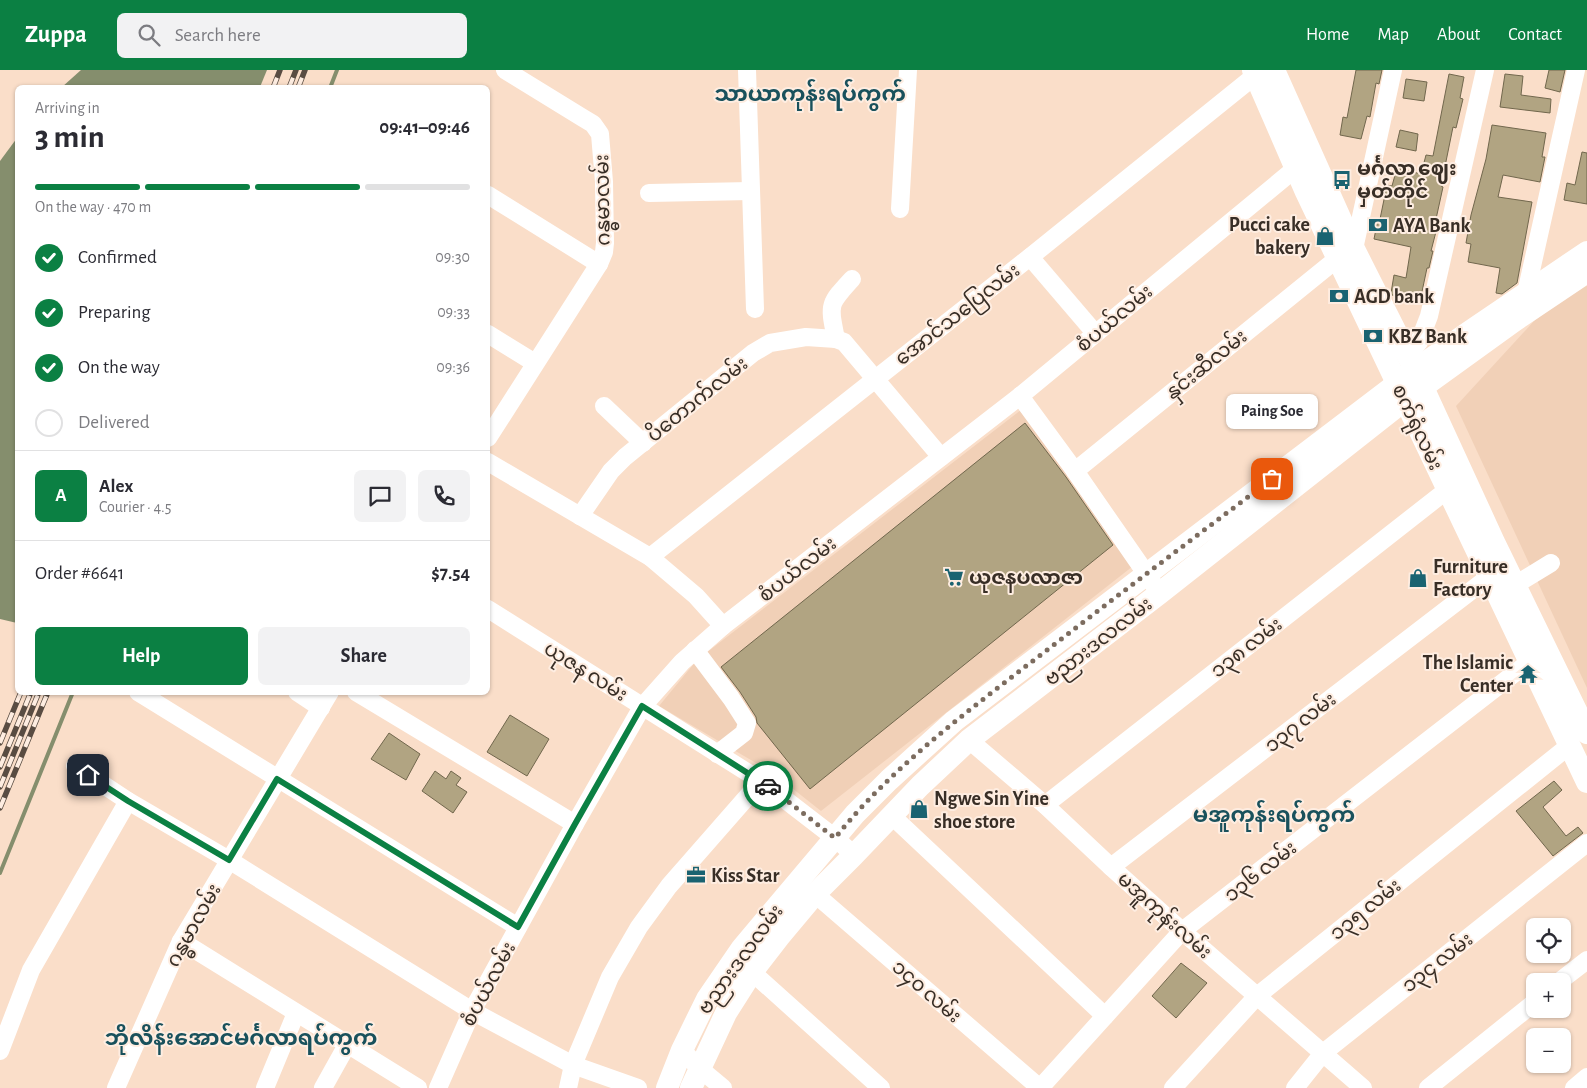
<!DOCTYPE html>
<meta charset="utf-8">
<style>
:root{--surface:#fff;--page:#f2f2f3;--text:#2b2b33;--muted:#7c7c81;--line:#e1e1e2;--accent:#0b8043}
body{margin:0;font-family:"Alegreya Sans","Noto Sans Myanmar",sans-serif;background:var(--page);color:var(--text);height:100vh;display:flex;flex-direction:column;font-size:19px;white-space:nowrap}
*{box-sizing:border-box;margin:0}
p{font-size:16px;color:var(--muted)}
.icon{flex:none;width:28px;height:28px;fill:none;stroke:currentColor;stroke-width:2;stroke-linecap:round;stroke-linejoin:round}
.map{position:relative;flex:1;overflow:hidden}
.drawer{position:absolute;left:15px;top:15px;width:475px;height:610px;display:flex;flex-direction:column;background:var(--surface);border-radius:8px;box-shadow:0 1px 4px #0004}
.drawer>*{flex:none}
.controls{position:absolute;left:1526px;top:848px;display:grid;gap:10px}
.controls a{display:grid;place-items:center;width:45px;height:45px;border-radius:8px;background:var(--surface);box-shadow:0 1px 4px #0004;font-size:25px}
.pin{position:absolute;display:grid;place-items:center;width:42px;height:42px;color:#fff;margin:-21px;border-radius:10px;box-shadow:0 2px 8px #0006}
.courier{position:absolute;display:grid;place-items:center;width:50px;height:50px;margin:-25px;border:4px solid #0b8043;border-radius:50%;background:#fff;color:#222;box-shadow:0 1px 6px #0007}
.bubble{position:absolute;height:35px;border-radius:8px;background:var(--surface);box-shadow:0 1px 4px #0004;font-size:16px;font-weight:700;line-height:35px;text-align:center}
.headline em{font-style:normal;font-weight:700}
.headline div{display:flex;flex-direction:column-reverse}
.headline{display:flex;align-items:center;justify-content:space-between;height:85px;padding:0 20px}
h1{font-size:32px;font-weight:700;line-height:38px}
.bar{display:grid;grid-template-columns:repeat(4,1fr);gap:8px 5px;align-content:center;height:60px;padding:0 20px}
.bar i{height:6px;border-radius:4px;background:var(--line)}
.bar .on{background:var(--accent)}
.bar p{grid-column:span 4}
.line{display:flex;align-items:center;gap:12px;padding:0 20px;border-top:1px solid var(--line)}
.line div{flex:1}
.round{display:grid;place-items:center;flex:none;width:52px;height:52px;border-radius:8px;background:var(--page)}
ol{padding:0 20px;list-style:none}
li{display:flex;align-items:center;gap:15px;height:55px}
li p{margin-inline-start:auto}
li .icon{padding:5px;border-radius:50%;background:var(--accent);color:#fff;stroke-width:4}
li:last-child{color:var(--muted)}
li i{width:28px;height:28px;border:2px solid var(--line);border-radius:50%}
.cta{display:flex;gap:10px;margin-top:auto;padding:10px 20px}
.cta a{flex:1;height:58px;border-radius:8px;background:var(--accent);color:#fff;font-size:20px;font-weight:700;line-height:58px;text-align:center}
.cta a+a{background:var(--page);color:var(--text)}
header{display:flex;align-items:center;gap:30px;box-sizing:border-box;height:70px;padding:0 25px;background:var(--accent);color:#fff}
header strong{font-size:24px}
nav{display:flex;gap:28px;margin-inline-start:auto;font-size:18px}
.search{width:350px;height:45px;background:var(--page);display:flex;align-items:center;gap:12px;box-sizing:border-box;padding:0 18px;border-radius:8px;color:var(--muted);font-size:19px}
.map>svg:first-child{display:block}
.built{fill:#f1d0b7}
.water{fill:#858e6d}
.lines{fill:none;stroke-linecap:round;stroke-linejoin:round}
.stream{stroke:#858e6d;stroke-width:4}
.building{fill:#b1a482;stroke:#71674d}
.minor{stroke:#fff;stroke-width:18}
.major{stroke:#fff;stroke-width:22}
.rail-casing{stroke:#594c42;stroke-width:5.5}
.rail{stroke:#feede1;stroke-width:4;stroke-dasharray:11;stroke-linecap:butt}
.done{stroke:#7c6c5f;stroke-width:5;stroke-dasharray:0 9}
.route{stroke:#0b8043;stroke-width:6}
.labels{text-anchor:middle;stroke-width:4;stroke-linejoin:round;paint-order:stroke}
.poi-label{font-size:20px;font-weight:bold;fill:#382e26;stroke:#feede1;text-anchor:start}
.street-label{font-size:20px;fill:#382e26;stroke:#feede1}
.quarter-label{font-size:22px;font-weight:bold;fill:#19515c;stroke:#feede1}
</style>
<header>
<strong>Zuppa</strong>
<div class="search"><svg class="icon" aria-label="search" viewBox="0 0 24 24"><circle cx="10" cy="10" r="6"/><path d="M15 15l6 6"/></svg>Search here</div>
<nav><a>Home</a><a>Map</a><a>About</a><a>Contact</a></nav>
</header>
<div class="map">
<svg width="1587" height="1018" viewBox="0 0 1587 1018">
<rect width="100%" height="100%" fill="#fadec9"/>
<!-- built -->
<g class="built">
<polygon points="1587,211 1587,618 1456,336 1534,251"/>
<polygon points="1021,340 1142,489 821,741 773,703 659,636 697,590"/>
</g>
<!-- water -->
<g class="water">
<polygon points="81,0 267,0 260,17 62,17"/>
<polygon points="17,68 17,553 0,549 0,91"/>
</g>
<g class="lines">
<!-- stream -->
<g class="stream">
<polyline points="330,18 337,0"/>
<polyline points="0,803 73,622"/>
</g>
</g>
<!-- building -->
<g class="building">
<polygon points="1356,0 1382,0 1379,14 1376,13 1370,47 1367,46 1361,69 1340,65 1343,47 1347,48"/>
<polygon points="1549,0 1565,0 1560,22 1545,18"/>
<polygon points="1449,4 1464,7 1460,28 1463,29 1456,58 1453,57 1441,116 1443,117 1436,149 1439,150 1431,181 1433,181 1429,198 1427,198 1420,231 1392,225 1391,223 1394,205 1406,208 1411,177 1374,169 1378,149 1380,149 1387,115 1392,116 1397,98 1421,104 1426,85 1433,86"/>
<polygon points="1505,4 1523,6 1521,25 1551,29 1550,43 1500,37"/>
<polygon points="1406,9 1427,12 1424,31 1403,28"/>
<polygon points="1492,55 1546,63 1542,87 1545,87 1540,112 1503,105 1498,127 1532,132 1517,213 1502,224 1496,223 1500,198 1468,192 1471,174 1466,173 1471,145 1486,89"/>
<polygon points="1400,60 1418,64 1416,81 1396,77"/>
<polygon points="1582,82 1587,83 1587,134 1564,130 1567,113 1575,115"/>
<polygon points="1025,353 1066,407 1113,475 810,719 757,653 756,647 740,622 721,597"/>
<polygon points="510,645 549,669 527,706 487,682"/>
<polygon points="389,663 420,684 406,710 371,689"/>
<polygon points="435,701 446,709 451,701 461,708 456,715 467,722 453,743 422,721"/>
<polygon points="1554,711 1562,720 1543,737 1566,766 1578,757 1583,763 1553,786 1516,741"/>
<polygon points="1181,893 1207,913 1176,948 1152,926"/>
</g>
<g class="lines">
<!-- minor -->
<g class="minor">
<polyline points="747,0 755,239"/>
<polyline points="649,123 751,121"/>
<polyline points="488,125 599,194"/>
<polyline points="900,139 908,0"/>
<polyline points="1354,179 1393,0"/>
<polyline points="1030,187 1095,263"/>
<polyline points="1526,223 1576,0"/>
<polyline points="488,264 535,293"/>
<path d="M836 269C829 234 828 235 852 209"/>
<polyline points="1408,286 1419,272 1429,246 1485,0"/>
<polyline points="1020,326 1075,401 1154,515"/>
<polyline points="604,336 643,373"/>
<polyline points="488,368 599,194 604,182 605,173 604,112 600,64 593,54 583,48 505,0"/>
<polyline points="488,392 650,487 696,526 723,556"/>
<polyline points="1075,401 1338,188"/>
<polyline points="580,446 611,401 625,387 753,283 770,273 806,267 836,269 844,272 941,387"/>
<polyline points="650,487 1030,187 1262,0"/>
<polyline points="1515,515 1551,493"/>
<polyline points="488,539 761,711 835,768 854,785"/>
<polyline points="695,580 731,628 747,653 744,663 717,684"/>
<polyline points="138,622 518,857"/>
<polyline points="297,622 321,638"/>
<polyline points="356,622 575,754"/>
<polyline points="969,670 1045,735 1111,797 1182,861 1363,1018"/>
<polyline points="75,696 128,731 229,790 472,941 573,995 638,1018"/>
<polyline points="1045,735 1447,420"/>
<polyline points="892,746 1105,946"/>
<polyline points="1111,797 1489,507"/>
<polyline points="815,824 1040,1018"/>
<polyline points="181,871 418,1018"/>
<polyline points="752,902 881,1018"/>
<polyline points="1560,911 1587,890"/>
<polyline points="682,980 699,998 723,1018"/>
<polyline points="0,981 31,900 128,731"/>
<polyline points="116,1018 181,871 330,622"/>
<polyline points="265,1018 296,943"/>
<polyline points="323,1018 347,975"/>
<polyline points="438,1018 472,941 575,754 642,637 682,592 723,556 1020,326 1296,98"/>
<polyline points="568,1018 573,995 610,907 639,857 669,816 761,711"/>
<polyline points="1040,1018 1182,861 1529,592"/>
<polyline points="1173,1018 1257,926 1570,675"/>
<polyline points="1295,1018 1323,983 1587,773"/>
<polyline points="1428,1018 1535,932"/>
<polyline points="1574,1018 1587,1007"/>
</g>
<!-- major -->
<g class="major">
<polyline points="1253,0 1306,122 1587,712"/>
<polyline points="1274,0 1354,179 1415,300 1494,472 1587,663"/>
<polyline points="667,1018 682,980 707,929 742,878 855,744 889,710 954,651 1415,300 1466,264 1587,182"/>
<polyline points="691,1018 726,943 752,902 779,867 815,824 854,785 920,716 969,670 1160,523 1406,329 1514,251 1587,202"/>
</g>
<!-- rail casing -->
<g class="rail-casing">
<g id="rail">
<polyline points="273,18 280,0"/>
<polyline points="289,18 296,0"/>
<polyline points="298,18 305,0"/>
<polyline points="0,673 21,622"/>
<polyline points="0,697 31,622"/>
<polyline points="0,717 39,622"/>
<polyline points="0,738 48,622"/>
</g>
</g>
<!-- rail -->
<use href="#rail" class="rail"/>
</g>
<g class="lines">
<!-- done -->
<path class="done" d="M768 716 835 768C891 698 964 644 1034 590 1113 529 1192 469 1272 409"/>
<!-- route -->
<polyline class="route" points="88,705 128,731 229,790 277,709 518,857 575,754 642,636 768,716"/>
</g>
<!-- icons -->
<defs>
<g id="bus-bare" transform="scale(1.5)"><path d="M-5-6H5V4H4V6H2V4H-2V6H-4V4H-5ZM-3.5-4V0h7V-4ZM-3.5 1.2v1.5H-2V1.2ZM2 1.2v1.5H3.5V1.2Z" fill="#1a6371" stroke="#feede1" stroke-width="2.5" paint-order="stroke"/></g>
<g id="bank-bare" transform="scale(1.5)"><path d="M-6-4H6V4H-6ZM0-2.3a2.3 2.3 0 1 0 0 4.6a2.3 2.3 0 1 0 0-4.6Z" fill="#1a6371" stroke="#feede1" stroke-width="2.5" paint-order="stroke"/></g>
<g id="shop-bare" transform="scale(1.5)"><path d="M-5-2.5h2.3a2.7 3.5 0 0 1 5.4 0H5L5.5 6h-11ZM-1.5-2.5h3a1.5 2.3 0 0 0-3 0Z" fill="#1a6371" stroke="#feede1" stroke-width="2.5" paint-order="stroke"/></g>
<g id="supermarket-bare" transform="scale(1.5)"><path d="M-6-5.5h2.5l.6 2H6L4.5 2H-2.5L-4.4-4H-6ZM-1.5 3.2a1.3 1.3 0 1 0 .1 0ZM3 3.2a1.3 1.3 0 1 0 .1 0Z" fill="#1a6371" stroke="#feede1" stroke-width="2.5" paint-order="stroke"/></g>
<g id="temple-bare" transform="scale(1.5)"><path d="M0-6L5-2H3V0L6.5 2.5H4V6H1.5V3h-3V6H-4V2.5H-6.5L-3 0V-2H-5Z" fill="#1a6371" stroke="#feede1" stroke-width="2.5" paint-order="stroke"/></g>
<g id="office-bare" transform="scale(1.5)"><path d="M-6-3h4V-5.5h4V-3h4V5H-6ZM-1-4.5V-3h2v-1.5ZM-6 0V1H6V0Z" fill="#1a6371" stroke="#feede1" stroke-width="2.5" paint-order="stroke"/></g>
</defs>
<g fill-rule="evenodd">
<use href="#bus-bare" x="1342" y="110"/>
<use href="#bank-bare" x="1378" y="155"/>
<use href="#shop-bare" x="1325" y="166"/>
<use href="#bank-bare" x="1339" y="226"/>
<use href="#bank-bare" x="1373" y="266"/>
<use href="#supermarket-bare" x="954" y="507"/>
<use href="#shop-bare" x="1418" y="508"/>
<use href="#temple-bare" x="1528" y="604"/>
<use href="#shop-bare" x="919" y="739"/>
<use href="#office-bare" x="696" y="805"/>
</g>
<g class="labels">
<!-- poi labels -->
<g class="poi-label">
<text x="1357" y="105">မင်္ဂလာ ဈေး<tspan x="1357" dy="23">မှတ်တိုင်</tspan></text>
<text x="1310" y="161" text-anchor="end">Pucci cake<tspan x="1310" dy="23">bakery</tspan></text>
<text x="1393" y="162">AYA Bank</text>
<text x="1354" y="233">AGD bank</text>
<text x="1388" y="273">KBZ Bank</text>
<text x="1433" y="503">Furniture<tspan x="1433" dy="23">Factory</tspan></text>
<text x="969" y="514">ယုဇနပလာဇာ</text>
<text x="1513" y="599" text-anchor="end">The Islamic<tspan x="1513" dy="23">Center</tspan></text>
<text x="934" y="735">Ngwe Sin Yine<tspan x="934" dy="23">shoe store</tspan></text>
<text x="711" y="812">Kiss Star</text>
</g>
<!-- street labels -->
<g class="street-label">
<text transform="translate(602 130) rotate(-91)" y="7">ဂန္ဓမာလမ်း</text>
<text transform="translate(957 244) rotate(-38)" y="7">အောင်သပြေလမ်း</text>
<text transform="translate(1114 248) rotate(-40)" y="7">စံပယ်လမ်း</text>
<text transform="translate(1206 294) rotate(-39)" y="7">နှင်းဆီလမ်း</text>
<text transform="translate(697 329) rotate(-39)" y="7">ပိတောက်လမ်း</text>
<text transform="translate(1418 357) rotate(65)" y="7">စက်ရုံလမ်း</text>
<text transform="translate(797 499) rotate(-38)" y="7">စံပယ်လမ်း</text>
<text transform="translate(1098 571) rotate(-38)" y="7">ဗညားဒလလမ်း</text>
<text transform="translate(1246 577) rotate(-38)" y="7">၁၃၈ လမ်း</text>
<text transform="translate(586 601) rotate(32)" y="7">ယုဇန လမ်း</text>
<text transform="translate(1300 652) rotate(-38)" y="7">၁၃၇ လမ်း</text>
<text transform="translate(1260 801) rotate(-38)" y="7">၁၃၆ လမ်း</text>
<text transform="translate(1365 839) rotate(-39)" y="7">၁၃၅ လမ်း</text>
<text transform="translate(1165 845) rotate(42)" y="7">မအူကုန်းလမ်း</text>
<text transform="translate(193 855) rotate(-61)" y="7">ဂန္ဓမာလမ်း</text>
<text transform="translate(740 889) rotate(-54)" y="7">ဗညားဒလလမ်း</text>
<text transform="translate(1437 892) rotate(-38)" y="7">၁၃၄ လမ်း</text>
<text transform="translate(488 914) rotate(-62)" y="7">စံပယ်လမ်း</text>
<text transform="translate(927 921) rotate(41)" y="7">၁၄၀ လမ်း</text>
</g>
<!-- quarter labels -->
<g class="quarter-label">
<text x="810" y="31">သာယာကုန်းရပ်ကွက်</text>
<text x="1274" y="752">မအူကုန်းရပ်ကွက်</text>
<text x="241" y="975">ဘိုလိန်းအောင်မင်္ဂလာရပ်ကွက်</text>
</g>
</g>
</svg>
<div class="controls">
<a><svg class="icon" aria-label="locate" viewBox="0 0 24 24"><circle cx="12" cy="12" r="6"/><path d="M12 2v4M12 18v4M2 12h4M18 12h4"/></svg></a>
<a>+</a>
<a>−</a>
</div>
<div class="pin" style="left:1272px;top:409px;background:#ea580c"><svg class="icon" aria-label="bag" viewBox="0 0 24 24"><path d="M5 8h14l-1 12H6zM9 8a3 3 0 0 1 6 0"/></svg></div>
<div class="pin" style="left:88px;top:705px;background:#1f2937"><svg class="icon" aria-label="home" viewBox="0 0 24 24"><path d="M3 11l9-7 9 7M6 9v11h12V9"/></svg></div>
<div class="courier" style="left:768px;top:716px"><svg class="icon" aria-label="car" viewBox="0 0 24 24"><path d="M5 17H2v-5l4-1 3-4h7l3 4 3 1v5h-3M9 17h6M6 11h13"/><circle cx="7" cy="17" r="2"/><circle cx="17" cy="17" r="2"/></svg></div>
<div class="bubble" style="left:1226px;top:324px;width:92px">Paing Soe</div>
<section class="drawer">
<div class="headline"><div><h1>3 min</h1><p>Arriving in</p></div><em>09:41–09:46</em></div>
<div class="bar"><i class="on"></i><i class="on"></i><i class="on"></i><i></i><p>On the way · 470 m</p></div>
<ol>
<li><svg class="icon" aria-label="check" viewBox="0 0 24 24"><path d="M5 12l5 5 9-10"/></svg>Confirmed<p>09:30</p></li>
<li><svg class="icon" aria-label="check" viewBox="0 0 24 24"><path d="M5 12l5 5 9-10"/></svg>Preparing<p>09:33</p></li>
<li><svg class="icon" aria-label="check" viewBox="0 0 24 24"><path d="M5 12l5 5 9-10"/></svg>On the way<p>09:36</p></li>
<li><i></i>Delivered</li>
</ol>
<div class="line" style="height:90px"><b class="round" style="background:var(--accent);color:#fff">A</b><div><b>Alex</b><p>Courier · 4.5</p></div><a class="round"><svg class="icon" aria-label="chat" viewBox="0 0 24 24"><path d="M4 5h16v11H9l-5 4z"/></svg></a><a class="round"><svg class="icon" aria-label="phone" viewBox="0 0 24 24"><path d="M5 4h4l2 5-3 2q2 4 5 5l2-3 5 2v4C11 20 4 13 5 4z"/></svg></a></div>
<div class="line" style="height:65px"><div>Order #6641</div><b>$7.54</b></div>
<div class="cta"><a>Help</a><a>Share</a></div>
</section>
</div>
